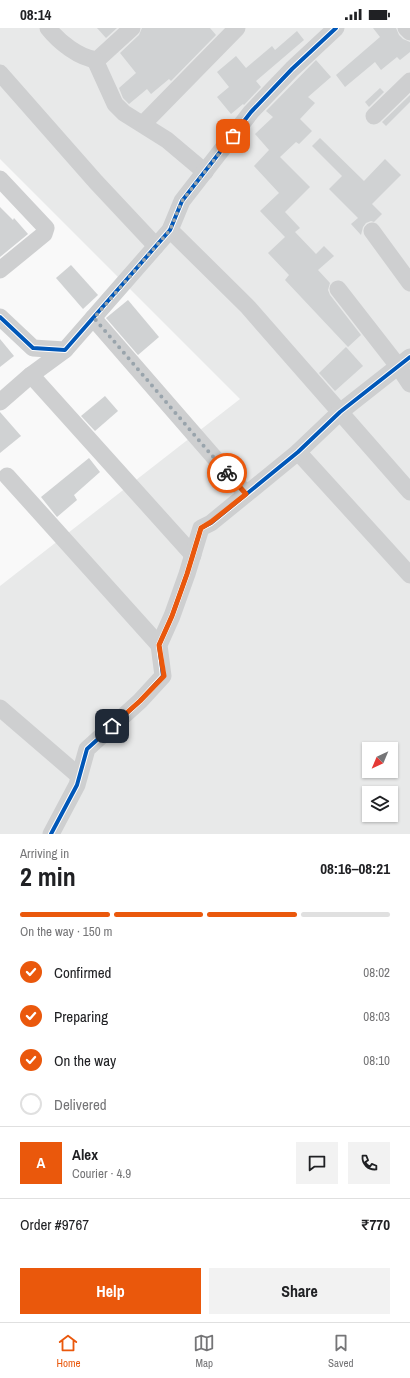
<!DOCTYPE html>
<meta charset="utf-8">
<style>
:root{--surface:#fff;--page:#f2f2f2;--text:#202124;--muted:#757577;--line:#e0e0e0;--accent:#ea580c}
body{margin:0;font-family:"Archivo Narrow",sans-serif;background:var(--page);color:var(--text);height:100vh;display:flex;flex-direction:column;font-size:15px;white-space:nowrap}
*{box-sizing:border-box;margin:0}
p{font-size:13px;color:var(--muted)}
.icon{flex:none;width:22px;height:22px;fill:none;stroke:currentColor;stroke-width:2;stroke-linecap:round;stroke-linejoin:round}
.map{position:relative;height:806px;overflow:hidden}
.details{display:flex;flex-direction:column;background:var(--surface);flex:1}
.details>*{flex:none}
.needle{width:26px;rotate:224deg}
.buttons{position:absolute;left:362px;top:714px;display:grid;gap:8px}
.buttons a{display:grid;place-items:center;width:36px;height:36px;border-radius:0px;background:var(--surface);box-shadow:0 1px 3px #0004;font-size:20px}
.pin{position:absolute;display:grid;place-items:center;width:34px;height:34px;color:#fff;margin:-17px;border-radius:8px;box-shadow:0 2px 6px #0006}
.courier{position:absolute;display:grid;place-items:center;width:40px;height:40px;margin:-20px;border:3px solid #ea580c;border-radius:50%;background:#fff;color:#222;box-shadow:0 1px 5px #0007}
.summary em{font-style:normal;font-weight:800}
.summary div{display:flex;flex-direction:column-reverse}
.summary{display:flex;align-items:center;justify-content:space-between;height:68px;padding:0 20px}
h1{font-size:26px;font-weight:800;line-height:30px}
.bar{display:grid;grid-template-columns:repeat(4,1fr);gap:6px 4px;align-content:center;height:48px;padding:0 20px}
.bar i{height:5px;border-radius:3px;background:var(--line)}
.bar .active{background:var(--accent)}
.bar p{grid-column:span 4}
.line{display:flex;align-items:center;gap:10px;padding:0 20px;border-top:1px solid var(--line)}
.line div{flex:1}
.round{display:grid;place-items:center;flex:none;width:42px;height:42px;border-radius:0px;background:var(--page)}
ol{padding:0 20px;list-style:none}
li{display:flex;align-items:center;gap:12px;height:44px}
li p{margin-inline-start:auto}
li .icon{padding:4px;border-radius:50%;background:var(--accent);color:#fff;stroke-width:4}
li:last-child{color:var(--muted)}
li i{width:22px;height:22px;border:2px solid var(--line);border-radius:50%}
.cta{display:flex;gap:8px;margin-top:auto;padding:8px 20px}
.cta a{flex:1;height:46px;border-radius:0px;background:var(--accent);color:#fff;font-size:16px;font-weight:800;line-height:46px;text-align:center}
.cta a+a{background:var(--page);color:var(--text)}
.status{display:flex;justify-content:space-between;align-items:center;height:28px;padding:0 20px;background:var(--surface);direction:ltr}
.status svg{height:11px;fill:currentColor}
.tab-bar{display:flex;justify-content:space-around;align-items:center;height:56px;border-top:1px solid var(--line);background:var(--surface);font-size:11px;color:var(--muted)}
.tab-bar a{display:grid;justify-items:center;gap:2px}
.tab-bar .active{color:var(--accent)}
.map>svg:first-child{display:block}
.built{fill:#e8e9e9;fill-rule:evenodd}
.building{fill:#d0d2d3}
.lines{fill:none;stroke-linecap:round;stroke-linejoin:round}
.minor{stroke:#cecfd0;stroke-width:17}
.cycleway-casing{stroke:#fff;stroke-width:6}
.cycleway{stroke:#0057b8;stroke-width:4}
.done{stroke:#99a4ac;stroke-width:4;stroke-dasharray:0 7.2}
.route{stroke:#ea580c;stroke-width:5}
</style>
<div class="status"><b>08:14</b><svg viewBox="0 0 49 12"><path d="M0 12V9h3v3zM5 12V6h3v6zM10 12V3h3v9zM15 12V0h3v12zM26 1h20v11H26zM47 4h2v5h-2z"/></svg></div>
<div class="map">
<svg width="410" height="806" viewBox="0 0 410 806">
<rect width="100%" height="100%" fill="#f9f9f9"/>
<!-- built -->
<path class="built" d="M0 0H410V806H0V558L240 371 0 131ZM369 721H391V743H369ZM369 765H391V787H369Z"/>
<!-- building -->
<g class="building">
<polygon points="97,0 117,0 106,10"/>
<polygon points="142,0 210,0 216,7 171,53 169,51 151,66 147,61 129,76 123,70 119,60 136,45 120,25 139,7"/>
<polygon points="373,0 396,0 399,7 403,11 410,14 410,24 400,32 397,29 381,42 375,34 345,59 336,47 380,9"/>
<polygon points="297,3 304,12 256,53 261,59 244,77 243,76 231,86 217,69 229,59 217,44 236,28 246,40 272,18 275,22"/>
<polygon points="316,32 331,49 308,69 315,75 300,91 312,103 299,116 296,114 280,129 310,159 285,184 300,200 295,204 316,226 324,218 334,228 318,242 330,255 328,262 330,267 361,307 348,319 285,252 289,247 268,225 285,209 260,183 279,165 254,138 269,122 255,106 273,89 266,83"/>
<polygon points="380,60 384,64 369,79 365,74"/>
<polygon points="410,67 410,74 386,98 382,94"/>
<polygon points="320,110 364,153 385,131 401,147 372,176 382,186 374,194 371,193 366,195 363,199 361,207 351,196 358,190 329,161 342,148 312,118"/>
<polygon points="0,179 13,192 14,190 28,206 0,229"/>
<polygon points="71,237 98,267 83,281 56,250"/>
<polygon points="128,272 159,309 138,327 106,290"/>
<polygon points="0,311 14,328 0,339"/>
<polygon points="346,319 363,338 335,363 319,345"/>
<polygon points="105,368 118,383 95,403 81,388"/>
<polygon points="0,384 21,408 0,425"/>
<polygon points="89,430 100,444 74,467 77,472 57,489 41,469"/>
</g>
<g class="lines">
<!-- minor -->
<g class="minor">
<path d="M48 0C59 14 79 30 97 32L132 0"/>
<polyline points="406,0 410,4"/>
<polyline points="95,32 115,76 124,85 167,112 205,144"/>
<polyline points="0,45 96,154 156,218"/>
<polyline points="374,88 410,53"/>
<polyline points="143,96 237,0"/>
<polyline points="0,151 46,200 44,206 0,242"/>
<polyline points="170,202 247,278 410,464"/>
<polyline points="372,203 410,255"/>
<polyline points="338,261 398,338 410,356"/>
<polyline points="0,289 33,320 65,322 170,202 182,173 251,84 292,41 336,0"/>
<polyline points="93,290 246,466"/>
<polyline points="31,347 193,527"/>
<polyline points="0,374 31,347 65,322"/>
<polyline points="298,424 410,547"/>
<polyline points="7,448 159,617"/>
<polyline points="0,680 79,748"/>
<polyline points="51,806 77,757 87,721 140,673 163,648 159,617 172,588 187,546 201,500 211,495 298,424 340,384 410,329"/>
</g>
<!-- cycleway casing -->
<g class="cycleway-casing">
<g id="cycleway">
<polyline points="0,289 33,320 65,322 170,202 182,173 251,84 292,41 336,0"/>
<polyline points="51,806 77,757 87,721 140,673 163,648 159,617 172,588 187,546 201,500 211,495 298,424 340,384 410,329"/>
</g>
</g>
<!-- cycleway -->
<use href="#cycleway" class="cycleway"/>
</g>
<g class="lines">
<!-- done -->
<polyline class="done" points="227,445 94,290 170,202 182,173 233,108"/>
<!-- route -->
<polyline class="route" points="112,698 140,673 164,648 159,617 172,588 187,546 201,500 211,494 246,466 227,445"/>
</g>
</svg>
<div class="buttons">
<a><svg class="needle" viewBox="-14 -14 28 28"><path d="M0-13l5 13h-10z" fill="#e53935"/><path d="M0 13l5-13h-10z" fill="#757577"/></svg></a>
<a><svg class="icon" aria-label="layers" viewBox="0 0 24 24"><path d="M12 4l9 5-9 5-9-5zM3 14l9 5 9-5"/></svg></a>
</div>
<div class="pin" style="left:233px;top:108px;background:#ea580c"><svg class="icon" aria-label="bag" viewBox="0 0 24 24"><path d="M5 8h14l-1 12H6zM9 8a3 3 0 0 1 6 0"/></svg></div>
<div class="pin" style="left:112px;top:698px;background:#1f2937"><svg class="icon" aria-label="home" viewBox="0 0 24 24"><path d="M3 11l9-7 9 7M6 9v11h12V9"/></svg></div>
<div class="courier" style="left:227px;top:445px"><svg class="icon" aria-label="bike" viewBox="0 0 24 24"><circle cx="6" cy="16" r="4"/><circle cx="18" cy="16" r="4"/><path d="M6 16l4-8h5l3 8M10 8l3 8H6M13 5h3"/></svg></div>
</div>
<section class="details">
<div class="summary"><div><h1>2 min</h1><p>Arriving in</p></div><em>08:16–08:21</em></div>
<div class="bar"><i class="active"></i><i class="active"></i><i class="active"></i><i></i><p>On the way · 150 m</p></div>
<ol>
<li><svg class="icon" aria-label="check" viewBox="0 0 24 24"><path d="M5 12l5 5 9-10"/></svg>Confirmed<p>08:02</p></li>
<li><svg class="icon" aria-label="check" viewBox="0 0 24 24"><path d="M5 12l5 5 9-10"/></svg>Preparing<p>08:03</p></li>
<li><svg class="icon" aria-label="check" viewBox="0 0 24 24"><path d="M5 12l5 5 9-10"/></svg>On the way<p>08:10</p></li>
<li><i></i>Delivered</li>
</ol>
<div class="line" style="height:72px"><b class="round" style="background:var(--accent);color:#fff">A</b><div><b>Alex</b><p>Courier · 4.9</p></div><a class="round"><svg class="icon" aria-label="chat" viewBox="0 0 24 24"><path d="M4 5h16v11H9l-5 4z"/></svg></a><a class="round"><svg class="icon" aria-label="phone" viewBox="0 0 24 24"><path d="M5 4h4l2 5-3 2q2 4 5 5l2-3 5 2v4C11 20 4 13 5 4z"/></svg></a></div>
<div class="line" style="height:52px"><div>Order #9767</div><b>₹770</b></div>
<div class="cta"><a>Help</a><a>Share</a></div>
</section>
<nav class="tab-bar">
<a class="active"><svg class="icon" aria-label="home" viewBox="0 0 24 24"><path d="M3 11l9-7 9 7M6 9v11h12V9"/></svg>Home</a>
<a><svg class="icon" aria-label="map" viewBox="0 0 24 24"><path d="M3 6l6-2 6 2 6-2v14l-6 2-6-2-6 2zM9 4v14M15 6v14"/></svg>Map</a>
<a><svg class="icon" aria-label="saved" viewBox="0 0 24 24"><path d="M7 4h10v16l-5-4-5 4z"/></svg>Saved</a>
</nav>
